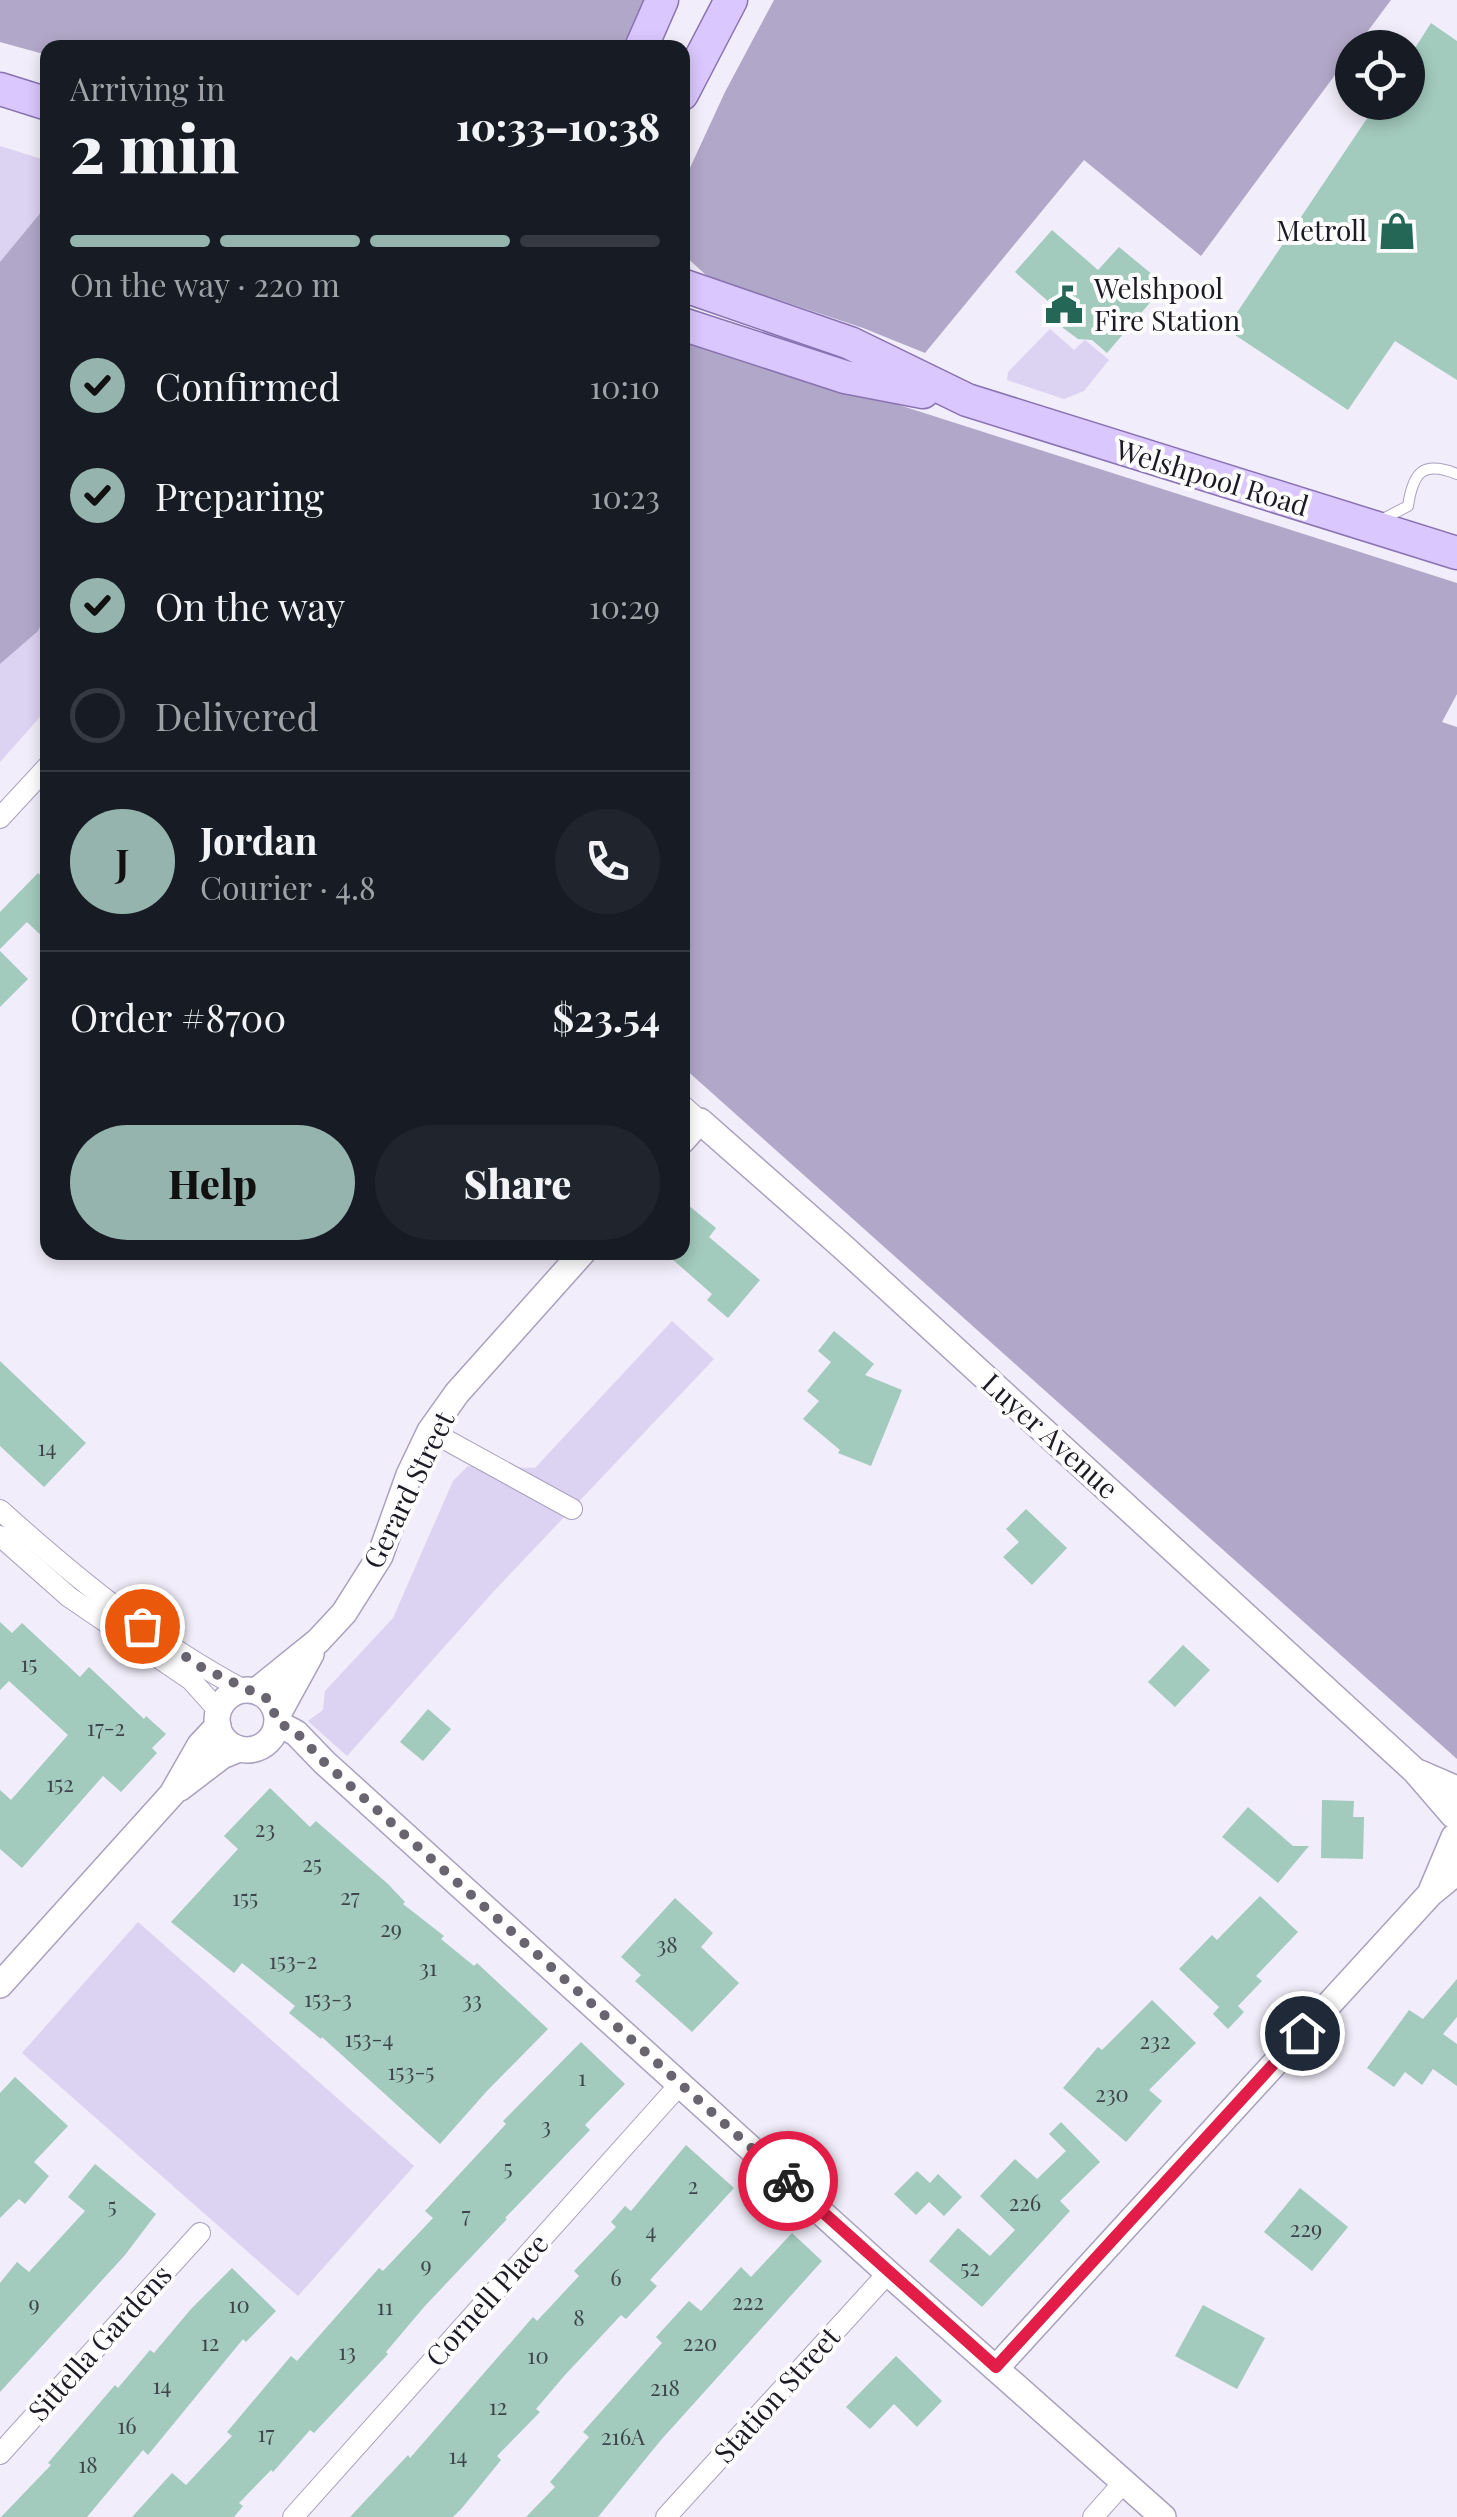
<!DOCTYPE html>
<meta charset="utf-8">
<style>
:root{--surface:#171b24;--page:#20242c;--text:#f1f3f6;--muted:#9ea1a6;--line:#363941;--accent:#95b4ae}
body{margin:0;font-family:"Playfair Display",serif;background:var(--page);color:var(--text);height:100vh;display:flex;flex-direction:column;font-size:38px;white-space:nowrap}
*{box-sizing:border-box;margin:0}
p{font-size:32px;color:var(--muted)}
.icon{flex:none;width:55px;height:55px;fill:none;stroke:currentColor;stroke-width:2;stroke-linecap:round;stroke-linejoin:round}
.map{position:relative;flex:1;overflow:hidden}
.drawer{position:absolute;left:40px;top:40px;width:650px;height:1220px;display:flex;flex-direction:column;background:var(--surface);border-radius:20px;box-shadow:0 5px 15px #0003}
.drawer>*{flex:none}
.fabs{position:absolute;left:1335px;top:30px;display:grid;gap:20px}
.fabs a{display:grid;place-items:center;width:90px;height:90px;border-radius:50%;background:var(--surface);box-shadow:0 5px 15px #0003;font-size:50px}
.pin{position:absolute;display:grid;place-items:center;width:85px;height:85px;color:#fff;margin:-42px;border:5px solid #fff;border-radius:50%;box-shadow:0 2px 10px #0007}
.courier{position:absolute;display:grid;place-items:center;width:100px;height:100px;margin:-50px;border:8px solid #e11d48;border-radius:50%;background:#fff;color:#222;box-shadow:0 2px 12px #0007}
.head em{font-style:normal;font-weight:800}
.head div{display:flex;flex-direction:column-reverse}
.head{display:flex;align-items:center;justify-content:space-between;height:170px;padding:0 30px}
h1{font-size:65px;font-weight:800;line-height:75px}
.bar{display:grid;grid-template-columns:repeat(4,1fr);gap:15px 10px;align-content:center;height:120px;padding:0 30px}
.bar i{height:12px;border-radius:8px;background:var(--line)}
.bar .current{background:var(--accent)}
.bar p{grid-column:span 4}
.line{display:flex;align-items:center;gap:25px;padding:0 30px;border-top:2px solid var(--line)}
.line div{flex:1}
.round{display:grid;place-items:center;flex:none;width:105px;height:105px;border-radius:52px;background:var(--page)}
ol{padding:0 30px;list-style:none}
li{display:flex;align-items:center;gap:30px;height:110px}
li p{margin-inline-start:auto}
li .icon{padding:10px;border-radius:50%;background:var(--accent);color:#111;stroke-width:4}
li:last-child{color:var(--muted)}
li i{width:55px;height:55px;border:5px solid var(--line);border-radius:50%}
.action{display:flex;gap:20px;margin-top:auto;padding:20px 30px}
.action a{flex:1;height:115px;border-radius:60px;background:var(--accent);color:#111;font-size:40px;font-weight:800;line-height:115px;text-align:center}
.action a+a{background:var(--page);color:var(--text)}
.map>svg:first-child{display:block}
.green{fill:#dcd2f1}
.forest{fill:#b1a7c8}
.building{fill:#a2cabd}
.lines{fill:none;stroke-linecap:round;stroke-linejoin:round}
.service-casing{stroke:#aaa0bf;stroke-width:12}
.minor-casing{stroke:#aaa0bf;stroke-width:22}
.tertiary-casing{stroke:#aaa0bf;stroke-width:28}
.primary-casing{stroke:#8972b1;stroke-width:35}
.service{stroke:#fff;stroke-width:10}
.minor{stroke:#fff;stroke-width:20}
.tertiary{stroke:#fff;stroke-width:25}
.primary{stroke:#dac7fd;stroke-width:32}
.done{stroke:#686470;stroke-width:10;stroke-dasharray:0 18}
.route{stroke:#e11d48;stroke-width:12}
.labels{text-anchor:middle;stroke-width:8;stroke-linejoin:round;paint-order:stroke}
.number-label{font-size:22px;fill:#3f464b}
.poi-label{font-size:28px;fill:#1e1a25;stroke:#fdfdfd;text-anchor:end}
.street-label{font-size:28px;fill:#1e1a25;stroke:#fdfdfd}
</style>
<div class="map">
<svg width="1457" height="2517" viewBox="0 0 1457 2517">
<rect width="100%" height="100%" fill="#f1edfa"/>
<!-- green -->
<g class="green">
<polygon points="0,146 48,161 47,709 0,762"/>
<polygon points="1050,329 1074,350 1085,340 1109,360 1084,391 1064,399 1007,380 1008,372"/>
<polygon points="672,1321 714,1359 494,1591 347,1756 308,1721 323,1710 325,1691 393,1618 453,1481 468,1466 535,1468"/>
<polygon points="138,1922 414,2166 298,2296 22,2053"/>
</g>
<!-- forest -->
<g class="forest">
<polygon points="0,0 650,0 626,47 48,48 47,55 0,42"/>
<polygon points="774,0 1391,0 1356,47 1352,48 1352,52 1201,256 1084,160 925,353 863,328 707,276 683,254 683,183 725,92"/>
<polygon points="47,205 47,613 38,631 0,664 0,262"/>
<polygon points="683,336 1457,583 1457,694 1442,722 1457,727 1457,1759 683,1067"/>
</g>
<!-- building -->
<g class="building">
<polygon points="1431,23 1457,41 1457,380 1395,341 1348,410 1226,329 1378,102 1408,102 1408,59"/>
<polygon points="1052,230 1098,270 1119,247 1165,285 1107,353 1092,340 1078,339 1063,328 1058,310 1015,272"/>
<polygon points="38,873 48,882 48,942 27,922 0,949 0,912"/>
<polygon points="0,951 28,979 0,1007"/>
<polygon points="682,1200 716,1228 709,1237 760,1280 728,1318 707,1300 712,1294 664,1252 682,1252"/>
<polygon points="834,1331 874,1364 865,1375 902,1390 871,1466 838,1453 840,1450 803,1419 819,1401 807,1391 831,1362 818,1351"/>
<polygon points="0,1361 86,1443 44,1487 0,1446"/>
<polygon points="1026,1509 1067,1548 1032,1585 1003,1557 1019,1542 1006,1529"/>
<polygon points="0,1622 12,1633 22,1623 80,1677 89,1667 144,1719 146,1716 166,1734 152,1748 157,1753 121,1792 103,1776 22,1868 0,1849 0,1790 11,1800 68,1735 9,1681 0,1690"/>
<polygon points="1183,1645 1210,1670 1175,1707 1148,1682"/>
<polygon points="428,1709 451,1729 423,1761 400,1742"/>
<polygon points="270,1788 310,1827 316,1821 388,1884 405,1902 403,1904 444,1936 441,1939 474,1966 477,1963 548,2029 486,2092 440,2144 322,2037 321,2039 289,2013 295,2006 242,1963 234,1973 171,1922 238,1849 224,1836"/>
<polygon points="1322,1800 1354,1801 1353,1817 1364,1817 1363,1859 1321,1858"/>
<polygon points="1248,1807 1293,1846 1309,1846 1278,1883 1222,1837"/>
<polygon points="1260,1896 1298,1932 1256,1976 1262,1981 1238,2006 1244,2012 1228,2029 1213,2014 1219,2007 1179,1969 1212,1935 1217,1940"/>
<polygon points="675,1898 713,1933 701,1947 739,1983 692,2032 635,1981 641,1975 621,1957"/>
<polygon points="1457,1979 1457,2017 1443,2034 1457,2044 1457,2086 1433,2069 1422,2085 1405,2072 1394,2087 1367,2068 1409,2010 1423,2019"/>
<polygon points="1152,2000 1196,2043 1149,2090 1162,2101 1126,2142 1063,2088 1098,2047 1102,2050"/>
<polygon points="581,2042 625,2084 585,2125 590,2130 505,2218 507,2219 424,2307 386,2352 388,2354 314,2433 310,2430 273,2472 271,2470 239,2503 243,2506 234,2517 132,2517 172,2473 186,2485 232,2436 227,2432 291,2356 297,2361 379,2268 383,2271 433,2218 425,2211 506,2124 503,2121"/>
<polygon points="15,2077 68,2126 34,2162 49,2176 25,2204 19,2199 0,2218 0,2093"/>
<polygon points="1061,2122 1100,2162 1060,2201 1070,2211 982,2307 929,2261 958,2228 990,2256 1015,2230 980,2196 1015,2159 1037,2179 1066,2151 1049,2134"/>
<polygon points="686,2145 734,2188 650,2280 657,2286 626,2319 621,2315 565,2375 536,2409 540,2412 497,2456 501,2460 462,2508 453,2517 350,2517 408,2455 410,2458 533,2317 537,2321 579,2276 574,2271 616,2227 611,2222 625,2206 631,2211"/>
<polygon points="95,2164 156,2214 125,2255 0,2392 0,2283 17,2262 29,2272 85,2211 68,2197"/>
<polygon points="917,2171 930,2183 938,2174 962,2197 944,2216 929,2202 916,2215 894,2194"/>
<polygon points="1300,2188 1348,2227 1312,2271 1264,2232"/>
<polygon points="792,2233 822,2261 661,2440 598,2517 526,2517 555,2487 550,2482 589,2437 583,2432 662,2343 656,2337 689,2301 701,2311 741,2267 751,2277"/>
<polygon points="232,2268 276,2311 246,2342 243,2339 148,2455 143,2450 87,2517 1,2517 51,2465 48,2463 115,2385 118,2388 150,2350 154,2353 191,2309"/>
<polygon points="1203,2305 1265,2338 1237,2389 1175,2356"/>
<polygon points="896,2356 942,2401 917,2427 894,2404 870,2429 846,2407"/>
</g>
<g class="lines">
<!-- service casing -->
<g class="service-casing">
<path id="service" d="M1383 519 1408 506C1413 473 1422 460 1457 474"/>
</g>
<!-- minor casing -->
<g class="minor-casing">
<g id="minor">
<polyline points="0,818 48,766"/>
<polyline points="682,1105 700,1121"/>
<polyline points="430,1431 572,1509"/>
<path d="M0 1510C76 1578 153 1642 244 1690"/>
<polyline points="0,1536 69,1597 191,1680 218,1710"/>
<polyline points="0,2454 200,2233"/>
<polyline points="293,2517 681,2083"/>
<polyline points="666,2517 888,2273"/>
<polyline points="1093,2517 1124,2482"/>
</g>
</g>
<!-- tertiary casing -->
<g class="tertiary-casing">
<g id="tertiary">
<polyline points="682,1141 700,1121 843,1247 1415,1771 1453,1815"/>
<circle cx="247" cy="1720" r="30"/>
<polyline points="256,1691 318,1641 344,1613 380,1556 409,1475 430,1431 457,1393 583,1252"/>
<polyline points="277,1716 311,1654"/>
<polyline points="277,1723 296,1733 324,1762 888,2273 1163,2517"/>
<polyline points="1420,1773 1457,1789"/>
<polyline points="180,1788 222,1756 239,1749"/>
<polyline points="1432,1889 1454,1837"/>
<polyline points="0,1985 172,1794 200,1745 218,1726"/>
<polyline points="997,2367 1430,1894 1457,1872"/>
</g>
</g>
<!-- primary casing -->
<g class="primary-casing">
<g id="primary">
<polyline points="641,48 662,0"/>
<polyline points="0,89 48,104"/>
<polyline points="682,94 731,0"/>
<polyline points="682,285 850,343 967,400 1457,553"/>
<polyline points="682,324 845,377 923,392"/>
</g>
</g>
<!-- service -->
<use href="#service" class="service"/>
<!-- minor -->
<use href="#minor" class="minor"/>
<!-- tertiary -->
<use href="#tertiary" class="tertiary"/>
<!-- primary -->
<use href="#primary" class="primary"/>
</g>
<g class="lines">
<!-- done -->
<polyline class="done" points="142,1626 199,1666 270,1700 277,1722 296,1732 324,1762 788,2181"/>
<!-- route -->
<polyline class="route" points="788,2181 996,2367 1302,2033"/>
</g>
<!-- icons -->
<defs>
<g id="shop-bare" transform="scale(3)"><path d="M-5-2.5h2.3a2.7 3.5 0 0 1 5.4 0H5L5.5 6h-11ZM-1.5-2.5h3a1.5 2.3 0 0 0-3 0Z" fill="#256756" stroke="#fdfdfd" stroke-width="2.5" paint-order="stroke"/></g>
<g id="civic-bare" transform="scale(3)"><path d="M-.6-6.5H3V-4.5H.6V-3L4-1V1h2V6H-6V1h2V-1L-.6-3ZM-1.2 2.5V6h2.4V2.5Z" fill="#256756" stroke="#fdfdfd" stroke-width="2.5" paint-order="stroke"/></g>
</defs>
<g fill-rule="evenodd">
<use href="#shop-bare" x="1397" y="231"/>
<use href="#civic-bare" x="1064" y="305"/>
</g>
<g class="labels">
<!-- number labels -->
<g class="number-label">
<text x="47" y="1456">14</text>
<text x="29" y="1672">15</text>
<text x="106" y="1736">17-2</text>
<text x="60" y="1792">152</text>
<text x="265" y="1837">23</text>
<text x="312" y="1872">25</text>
<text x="350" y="1905">27</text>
<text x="245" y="1906">155</text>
<text x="391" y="1937">29</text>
<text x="667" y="1953">38</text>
<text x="293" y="1969">153-2</text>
<text x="428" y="1976">31</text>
<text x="328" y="2007">153-3</text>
<text x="472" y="2008">33</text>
<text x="369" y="2047">153-4</text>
<text x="1155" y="2049">232</text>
<text x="411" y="2080">153-5</text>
<text x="582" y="2086">1</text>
<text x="1112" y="2102">230</text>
<text x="546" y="2134">3</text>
<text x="508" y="2176">5</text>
<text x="693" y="2194">2</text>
<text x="1025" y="2211">226</text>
<text x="112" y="2214">5</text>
<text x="466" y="2223">7</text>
<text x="1306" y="2237">229</text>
<text x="651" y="2239">4</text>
<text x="426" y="2273">9</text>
<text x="970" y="2276">52</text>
<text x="616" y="2286">6</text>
<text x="748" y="2310">222</text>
<text x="34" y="2312">9</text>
<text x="239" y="2313">10</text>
<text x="385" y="2315">11</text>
<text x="579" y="2326">8</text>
<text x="210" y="2351">12</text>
<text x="700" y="2351">220</text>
<text x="347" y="2360">13</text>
<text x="538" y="2364">10</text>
<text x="162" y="2394">14</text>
<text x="665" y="2396">218</text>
<text x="498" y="2415">12</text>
<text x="127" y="2434">16</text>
<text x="266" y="2442">17</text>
<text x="623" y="2445">216A</text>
<text x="458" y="2464">14</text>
<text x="88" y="2473">18</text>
</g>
<!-- poi labels -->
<g class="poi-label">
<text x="1367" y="241">Metroll</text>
<text x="1094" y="299" text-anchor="start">Welshpool<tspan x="1094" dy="32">Fire Station</tspan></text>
</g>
<!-- street labels -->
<g class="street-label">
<text transform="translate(1212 478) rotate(17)" y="10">Welshpool Road</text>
<text transform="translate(1050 1436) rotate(42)" y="10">Luyer Avenue</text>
<text transform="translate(409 1490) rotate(-64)" y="10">Gerard Street</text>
<text transform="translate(487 2300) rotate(-48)" y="10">Cornell Place</text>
<text transform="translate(100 2343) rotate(-48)" y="10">Sittella Gardens</text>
<text transform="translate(777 2395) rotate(-48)" y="10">Station Street</text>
</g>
</g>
</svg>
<div class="fabs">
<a><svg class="icon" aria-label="locate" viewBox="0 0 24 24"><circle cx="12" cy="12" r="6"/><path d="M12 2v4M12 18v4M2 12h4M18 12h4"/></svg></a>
</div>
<div class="pin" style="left:142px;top:1626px;background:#ea580c"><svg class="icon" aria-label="bag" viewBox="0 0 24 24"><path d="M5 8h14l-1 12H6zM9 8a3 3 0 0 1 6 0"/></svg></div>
<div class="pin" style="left:1302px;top:2033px;background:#1f2937"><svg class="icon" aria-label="home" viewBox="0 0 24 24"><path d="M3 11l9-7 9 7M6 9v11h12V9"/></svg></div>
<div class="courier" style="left:788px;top:2181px"><svg class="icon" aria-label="bike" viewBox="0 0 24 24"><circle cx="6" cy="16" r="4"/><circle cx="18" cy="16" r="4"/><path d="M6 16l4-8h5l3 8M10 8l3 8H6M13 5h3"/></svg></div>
<section class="drawer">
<div class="head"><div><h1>2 min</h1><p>Arriving in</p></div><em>10:33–10:38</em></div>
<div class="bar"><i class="current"></i><i class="current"></i><i class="current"></i><i></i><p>On the way · 220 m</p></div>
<ol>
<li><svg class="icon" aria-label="check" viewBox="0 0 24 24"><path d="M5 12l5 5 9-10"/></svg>Confirmed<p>10:10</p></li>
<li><svg class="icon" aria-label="check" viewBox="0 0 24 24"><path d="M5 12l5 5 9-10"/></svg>Preparing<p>10:23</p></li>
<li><svg class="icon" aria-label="check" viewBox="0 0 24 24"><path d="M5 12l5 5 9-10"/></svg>On the way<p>10:29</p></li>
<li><i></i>Delivered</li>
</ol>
<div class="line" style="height:180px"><b class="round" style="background:var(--accent);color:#111">J</b><div><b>Jordan</b><p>Courier · 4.8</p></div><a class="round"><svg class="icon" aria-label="phone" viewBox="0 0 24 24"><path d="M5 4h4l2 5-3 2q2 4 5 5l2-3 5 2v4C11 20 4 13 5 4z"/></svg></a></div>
<div class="line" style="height:130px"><div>Order #8700</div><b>$23.54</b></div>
<div class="action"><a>Help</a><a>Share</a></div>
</section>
</div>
